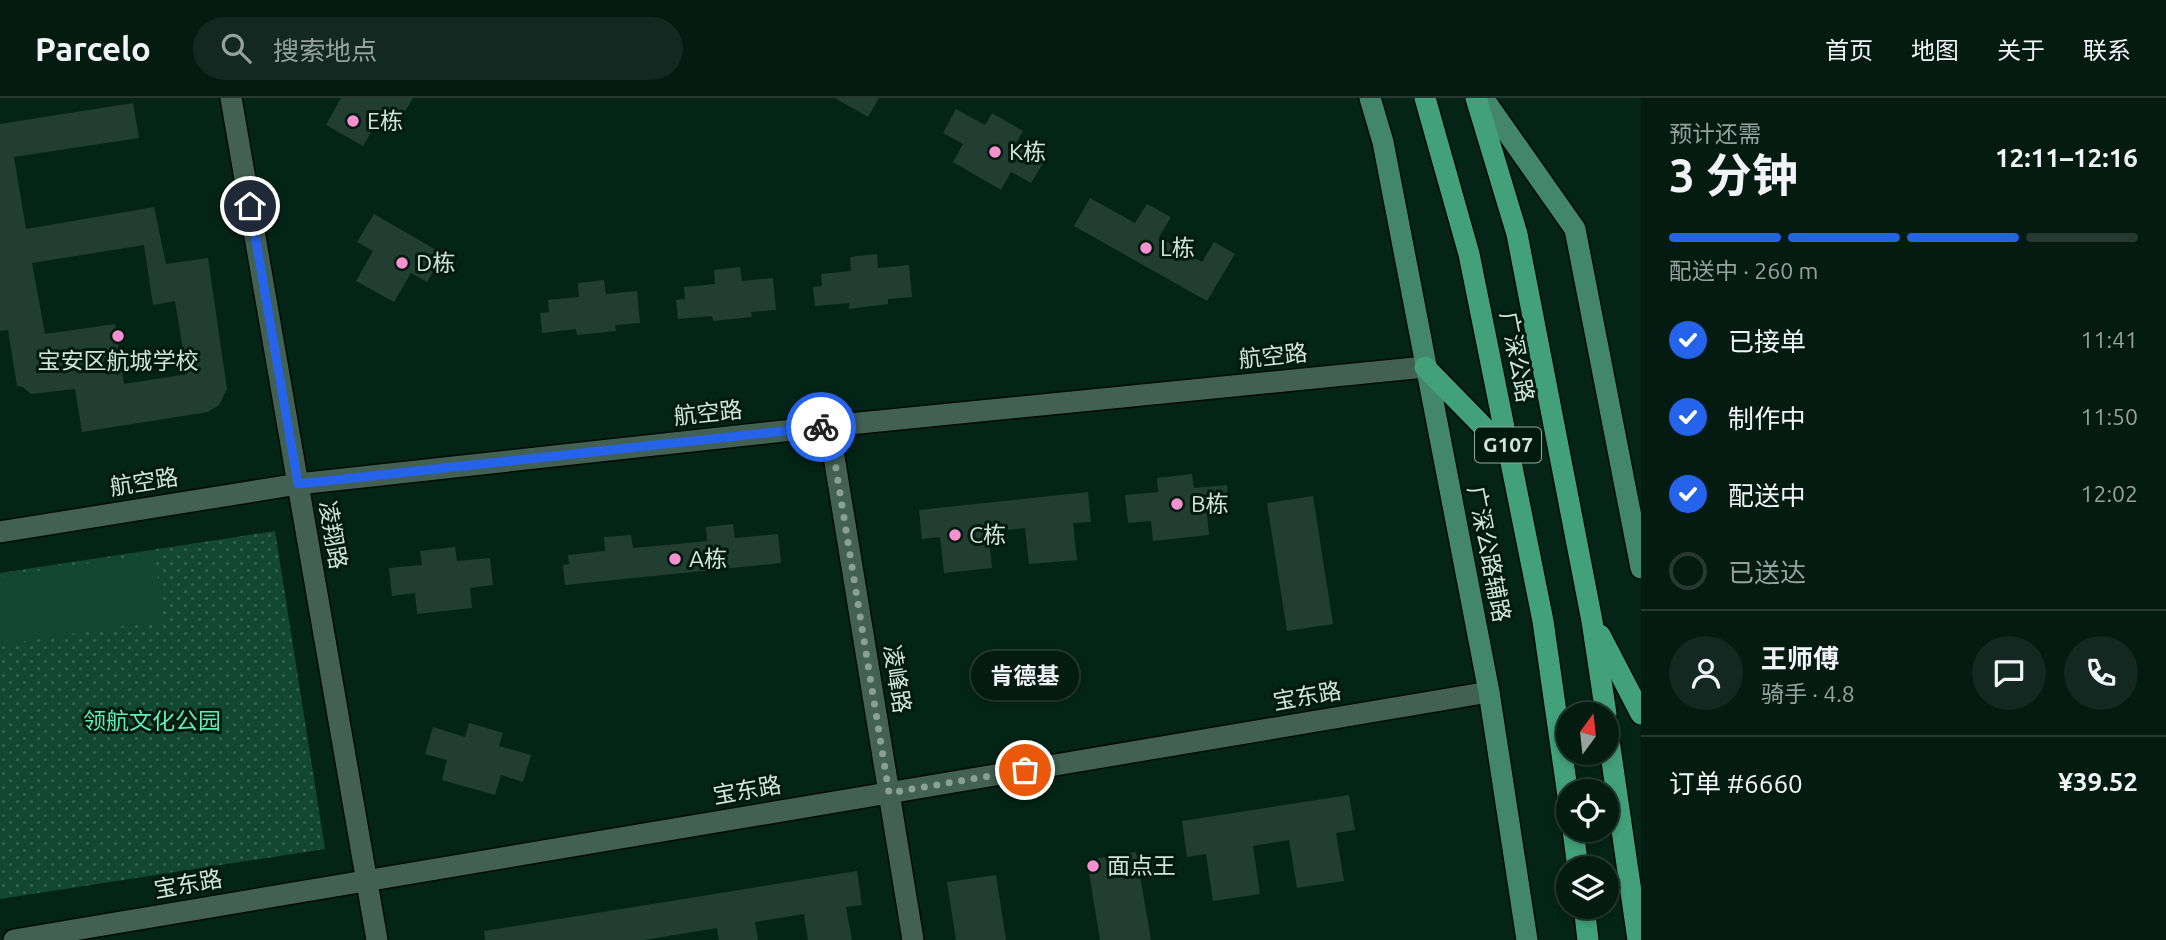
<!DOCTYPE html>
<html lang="zh">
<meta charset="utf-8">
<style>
:root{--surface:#041b12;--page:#122820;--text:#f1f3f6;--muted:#97a19f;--line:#253932;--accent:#2563eb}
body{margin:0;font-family:Ubuntu,"Noto Sans SC",sans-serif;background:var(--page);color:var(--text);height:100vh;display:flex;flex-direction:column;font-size:26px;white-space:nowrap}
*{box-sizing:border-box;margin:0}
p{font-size:23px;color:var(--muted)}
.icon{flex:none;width:38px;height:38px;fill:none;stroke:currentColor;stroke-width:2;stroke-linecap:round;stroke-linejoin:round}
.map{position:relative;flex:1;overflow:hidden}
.panel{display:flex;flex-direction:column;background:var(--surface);width:525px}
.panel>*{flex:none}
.needle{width:46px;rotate:15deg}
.fabs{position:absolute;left:1556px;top:604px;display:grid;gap:14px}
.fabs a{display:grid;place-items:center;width:63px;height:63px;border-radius:50%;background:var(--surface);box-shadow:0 4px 10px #0003,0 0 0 2px var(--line);font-size:35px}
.pin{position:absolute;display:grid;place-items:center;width:60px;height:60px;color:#fff;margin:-30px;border:4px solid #fff;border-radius:50%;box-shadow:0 2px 7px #0007}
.courier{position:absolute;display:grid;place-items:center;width:70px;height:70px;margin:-35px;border:5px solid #2563eb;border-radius:50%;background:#fff;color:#222;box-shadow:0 2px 9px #0007}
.bubble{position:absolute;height:49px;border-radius:24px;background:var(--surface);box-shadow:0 4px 10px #0003,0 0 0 2px var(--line);font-size:23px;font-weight:700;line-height:49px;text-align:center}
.headline em{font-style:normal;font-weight:700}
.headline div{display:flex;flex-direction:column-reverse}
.headline{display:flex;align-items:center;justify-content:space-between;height:119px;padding:0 28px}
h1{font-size:46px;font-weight:700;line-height:52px}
.bar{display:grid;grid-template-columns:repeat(4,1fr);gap:10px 7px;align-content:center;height:84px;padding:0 28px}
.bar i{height:9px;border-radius:5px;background:var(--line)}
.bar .on{background:var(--accent)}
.bar p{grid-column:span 4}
.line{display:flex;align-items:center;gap:18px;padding:0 28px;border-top:2px solid var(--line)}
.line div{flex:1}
.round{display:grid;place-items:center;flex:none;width:74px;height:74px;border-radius:37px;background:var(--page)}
ol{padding:0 28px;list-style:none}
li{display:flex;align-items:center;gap:21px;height:77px}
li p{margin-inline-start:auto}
li .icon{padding:7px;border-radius:50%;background:var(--accent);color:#fff;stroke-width:4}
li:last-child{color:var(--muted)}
li i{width:38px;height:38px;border:4px solid var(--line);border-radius:50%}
header{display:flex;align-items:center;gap:42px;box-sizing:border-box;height:98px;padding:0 35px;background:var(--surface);border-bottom:2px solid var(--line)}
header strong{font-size:33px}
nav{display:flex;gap:38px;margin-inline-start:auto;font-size:24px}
.search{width:490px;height:63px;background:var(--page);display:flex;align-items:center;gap:18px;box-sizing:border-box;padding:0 24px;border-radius:38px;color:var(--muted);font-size:26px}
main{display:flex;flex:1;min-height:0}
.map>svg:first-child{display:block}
.green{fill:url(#green-dots)}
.pitch{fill:#124733}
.building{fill:#213e31;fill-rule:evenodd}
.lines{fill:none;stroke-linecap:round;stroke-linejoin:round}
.minor-casing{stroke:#000c05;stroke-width:24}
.major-casing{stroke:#000c05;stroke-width:24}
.highway-casing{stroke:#000c05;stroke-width:24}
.minor{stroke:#426153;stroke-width:21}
.major{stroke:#42876b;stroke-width:21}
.highway{stroke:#42a17b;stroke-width:21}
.done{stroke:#8aa096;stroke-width:7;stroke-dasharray:0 12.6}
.route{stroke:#2563eb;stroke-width:9}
.poi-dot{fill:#f790ce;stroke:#001a0f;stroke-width:2.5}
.labels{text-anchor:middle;stroke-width:6;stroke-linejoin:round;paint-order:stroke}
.shield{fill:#001a0f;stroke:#93a79d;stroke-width:2}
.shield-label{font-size:21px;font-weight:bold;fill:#d2e3da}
.poi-label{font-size:23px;fill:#d2e3da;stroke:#001a0f;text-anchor:start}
.street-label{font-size:23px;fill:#d2e3da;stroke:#001a0f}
.park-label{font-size:23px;fill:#63ebb5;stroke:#001a0f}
</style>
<header>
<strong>Parcelo</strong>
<div class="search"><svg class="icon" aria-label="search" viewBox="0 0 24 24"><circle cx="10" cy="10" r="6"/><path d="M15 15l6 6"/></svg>搜索地点</div>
<nav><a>首页</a><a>地图</a><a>关于</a><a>联系</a></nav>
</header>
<main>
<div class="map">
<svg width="1641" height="842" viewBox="0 0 1641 842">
<defs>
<pattern id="green-dots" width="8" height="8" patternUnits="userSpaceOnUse" patternTransform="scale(1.75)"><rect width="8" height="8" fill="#124733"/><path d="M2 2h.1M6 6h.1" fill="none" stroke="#346150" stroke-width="1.8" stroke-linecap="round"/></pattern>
</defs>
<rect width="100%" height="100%" fill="#052418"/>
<!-- green -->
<polygon class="green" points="275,433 325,751 0,801 0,475"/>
<!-- pitch -->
<polygon class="pitch" points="154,455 164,522 3,546 0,526 0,479"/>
<!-- building -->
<g class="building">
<polygon points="341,0 413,0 396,28 380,19 363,48 326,27"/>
<polygon points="835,0 879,0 868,19"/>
<path d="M133 5 139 40 14 59 26 131 154 109 166 166 208 160 227 291 219 307 208 314 82 334 75 291 31 296 23 289 17 288 8 232 0 233V26ZM144 147 153 207 175 203 187 276 124 286 115 226 45 236 32 165Z"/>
<polygon points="956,11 985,27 992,15 1023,33 1016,45 1045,62 1031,85 1011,74 1001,92 953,64 963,46 943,35"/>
<polygon points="1090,100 1135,125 1147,106 1171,119 1159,139 1202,164 1214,144 1235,156 1207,203 1074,128"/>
<polygon points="374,116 443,156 427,184 411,175 394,204 356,183 373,153 357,144"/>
<polygon points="877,156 878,170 909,167 912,199 888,201 888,206 849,211 849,205 815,208 813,189 822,188 821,176 851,173 850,159"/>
<polygon points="740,169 742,183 773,180 776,212 751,214 752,219 713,223 712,218 678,221 676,202 685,201 684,189 715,186 714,172"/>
<polygon points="604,182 606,196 637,193 640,225 615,227 616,233 577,237 576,231 542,235 540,215 549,214 548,202 579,199 578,185"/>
<polygon points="1192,376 1194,390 1227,387 1229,415 1207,417 1209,437 1153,443 1151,423 1128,425 1125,397 1158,394 1157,380"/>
<polygon points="1088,394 1091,424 1073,425 1077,462 1029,466 1025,430 988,434 992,470 944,475 940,439 922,441 919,412"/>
<polygon points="1313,398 1333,526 1287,533 1267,405"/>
<polygon points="733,426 735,440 778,436 781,465 565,487 563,467 569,466 568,457 605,453 604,439 631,437 633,450 677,446 707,443 706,429"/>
<polygon points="455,449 457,463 490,460 493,487 470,490 472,510 417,516 415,495 392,498 389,470 422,467 420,453"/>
<polygon points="469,625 503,635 499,648 531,657 523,684 501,677 495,697 442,682 447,662 425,656 433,629 465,639"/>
<polygon points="1349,697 1355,732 1336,735 1344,783 1297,790 1289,742 1253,748 1260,796 1213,803 1206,756 1187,759 1182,723"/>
<polygon points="1136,754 1151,842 1100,842 1087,762"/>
<polygon points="857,773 862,807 846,809 852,842 808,842 804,816 755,824 758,842 719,842 717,830 644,842 485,842 484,833"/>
<polygon points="996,777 1006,842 956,842 947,784"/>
</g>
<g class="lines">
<!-- minor casing -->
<g class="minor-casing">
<g id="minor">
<polyline points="231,0 377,842"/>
<polyline points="829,328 913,842"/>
<polyline points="0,434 298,386 829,328 1425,269"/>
<polyline points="14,842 1489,594"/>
</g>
</g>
<!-- major casing -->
<g class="major-casing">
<g id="major">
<polyline points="1370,0 1383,44 1489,594 1527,842"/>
<polyline points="1483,0 1575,131 1641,470"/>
</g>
</g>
<!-- highway casing -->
<g class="highway-casing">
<g id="highway">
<polyline points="1425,0 1469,156 1543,523 1568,698"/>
<polyline points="1476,0 1517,136 1592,523 1606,616"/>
<polyline points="1425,269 1510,356"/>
<polyline points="1600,537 1641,616"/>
<polyline points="1606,622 1638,842"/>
<polyline points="1573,732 1578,770"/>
<polyline points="1584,808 1588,842"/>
</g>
</g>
<!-- minor -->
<use href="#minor" class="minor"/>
<!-- major -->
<use href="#major" class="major"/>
<!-- highway -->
<use href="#highway" class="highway"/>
</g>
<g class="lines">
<!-- done -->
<polyline class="done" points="821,329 829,328 889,695 1025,672"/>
<!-- route -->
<polyline class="route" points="250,108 298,386 821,329"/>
</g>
<!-- markers -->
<g class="poi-dot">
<circle cx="353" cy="23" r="7"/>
<circle cx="995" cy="54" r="7"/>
<circle cx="1146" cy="150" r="7"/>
<circle cx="402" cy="165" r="7"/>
<circle cx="118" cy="238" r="7"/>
<circle cx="1177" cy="406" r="7"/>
<circle cx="955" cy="437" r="7"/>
<circle cx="675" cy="461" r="7"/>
<circle cx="1093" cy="768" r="7"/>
</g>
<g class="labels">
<!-- shield labels -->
<rect class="shield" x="1475" y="329.5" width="66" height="35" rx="5"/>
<g class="shield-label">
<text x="1508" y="354">G107</text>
</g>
<!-- poi labels -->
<g class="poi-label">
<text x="367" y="31">E栋</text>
<text x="1009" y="62">K栋</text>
<text x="1160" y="158">L栋</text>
<text x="416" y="173">D栋</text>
<text x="118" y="271" text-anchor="middle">宝安区航城学校</text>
<text x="1191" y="414">B栋</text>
<text x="969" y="445">C栋</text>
<text x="689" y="469">A栋</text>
<text x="1107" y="776">面点王</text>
</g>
<!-- street labels -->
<g class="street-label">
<text transform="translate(1273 258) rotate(-6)" y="8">航空路</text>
<text transform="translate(1517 259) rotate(79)" y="8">广深公路</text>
<text transform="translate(708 315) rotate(-6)" y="8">航空路</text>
<text transform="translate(144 384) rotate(-9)" y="8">航空路</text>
<text transform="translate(333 437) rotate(80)" y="8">凌翔路</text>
<text transform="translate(1489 456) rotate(79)" y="8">广深公路辅路</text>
<text transform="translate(897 581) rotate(81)" y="8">凌峰路</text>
<text transform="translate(1307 598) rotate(-10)" y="8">宝东路</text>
<text transform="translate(747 692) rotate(-10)" y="8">宝东路</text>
<text transform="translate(188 786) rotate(-10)" y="8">宝东路</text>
</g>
<!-- park labels -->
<g class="park-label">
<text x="152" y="631">领航文化公园</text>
</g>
</g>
</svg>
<div class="fabs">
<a><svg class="needle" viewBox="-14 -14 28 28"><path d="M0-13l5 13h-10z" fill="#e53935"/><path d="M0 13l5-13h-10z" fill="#97a19f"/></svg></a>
<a><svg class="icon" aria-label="locate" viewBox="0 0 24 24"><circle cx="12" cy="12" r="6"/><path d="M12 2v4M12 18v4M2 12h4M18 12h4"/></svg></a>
<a><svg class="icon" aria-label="layers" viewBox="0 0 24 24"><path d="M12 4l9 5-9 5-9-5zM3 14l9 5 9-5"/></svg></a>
</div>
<div class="pin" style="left:1025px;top:672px;background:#ea580c"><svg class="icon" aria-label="bag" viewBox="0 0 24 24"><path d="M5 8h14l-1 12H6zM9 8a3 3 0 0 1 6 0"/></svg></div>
<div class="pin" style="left:250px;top:108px;background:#1f2937"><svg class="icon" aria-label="home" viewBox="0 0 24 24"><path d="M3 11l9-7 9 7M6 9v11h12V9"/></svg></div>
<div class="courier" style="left:821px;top:329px"><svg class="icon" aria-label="bike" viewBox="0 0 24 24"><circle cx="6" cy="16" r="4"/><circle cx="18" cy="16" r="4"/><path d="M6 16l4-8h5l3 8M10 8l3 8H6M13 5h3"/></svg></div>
<div class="bubble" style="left:971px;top:553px;width:108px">肯德基</div>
</div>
<section class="panel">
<div class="headline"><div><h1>3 分钟</h1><p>预计还需</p></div><em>12:11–12:16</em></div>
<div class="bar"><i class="on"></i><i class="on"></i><i class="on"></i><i></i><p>配送中 · 260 m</p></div>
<ol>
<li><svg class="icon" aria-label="check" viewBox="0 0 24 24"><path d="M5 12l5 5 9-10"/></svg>已接单<p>11:41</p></li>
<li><svg class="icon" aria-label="check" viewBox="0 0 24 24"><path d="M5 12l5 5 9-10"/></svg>制作中<p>11:50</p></li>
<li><svg class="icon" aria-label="check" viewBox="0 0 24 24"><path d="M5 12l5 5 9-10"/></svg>配送中<p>12:02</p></li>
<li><i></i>已送达</li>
</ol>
<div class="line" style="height:126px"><a class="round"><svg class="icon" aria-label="person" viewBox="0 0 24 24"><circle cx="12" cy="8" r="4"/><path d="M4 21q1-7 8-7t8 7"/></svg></a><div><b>王师傅</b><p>骑手 · 4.8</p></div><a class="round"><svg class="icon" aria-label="chat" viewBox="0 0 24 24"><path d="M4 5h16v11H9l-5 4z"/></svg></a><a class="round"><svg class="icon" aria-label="phone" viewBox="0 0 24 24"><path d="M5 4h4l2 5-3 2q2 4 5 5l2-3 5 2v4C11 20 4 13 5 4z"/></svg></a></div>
<div class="line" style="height:91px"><div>订单 #6660</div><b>¥39.52</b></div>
</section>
</main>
